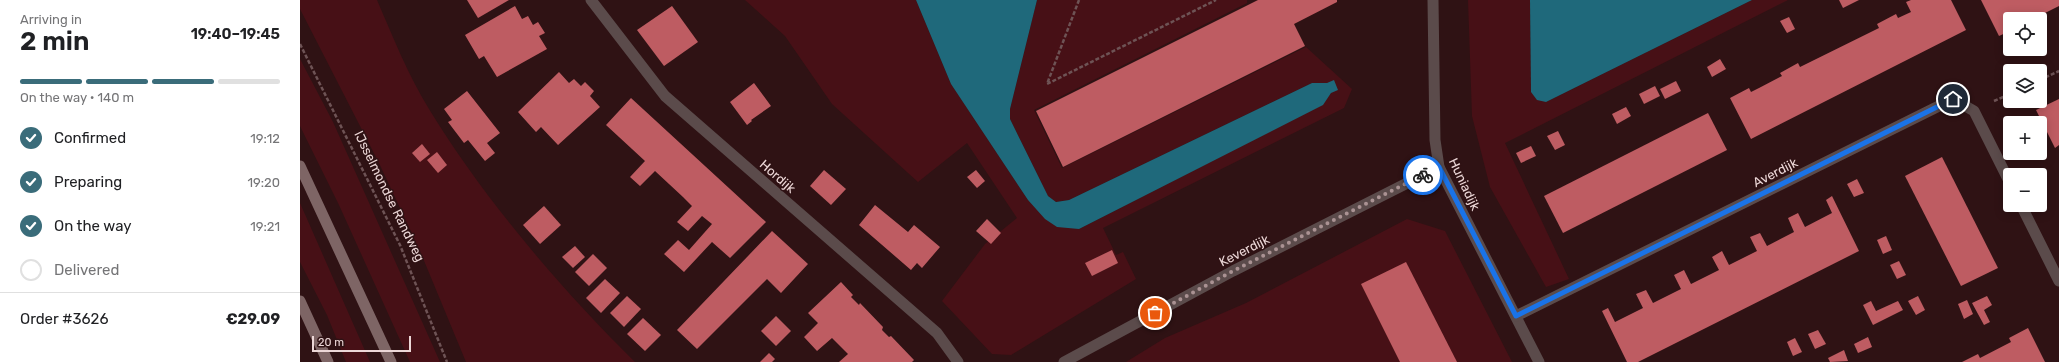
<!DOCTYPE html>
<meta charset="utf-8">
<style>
:root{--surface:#fff;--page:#f6f6f6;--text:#202124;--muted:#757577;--line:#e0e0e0;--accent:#3a6c7a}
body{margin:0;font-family:Rubik,sans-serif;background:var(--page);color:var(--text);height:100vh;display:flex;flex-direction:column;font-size:15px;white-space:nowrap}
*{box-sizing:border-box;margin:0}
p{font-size:13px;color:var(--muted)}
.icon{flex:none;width:22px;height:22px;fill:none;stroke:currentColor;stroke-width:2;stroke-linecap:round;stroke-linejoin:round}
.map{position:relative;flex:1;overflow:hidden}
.details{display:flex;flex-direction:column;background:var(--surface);width:300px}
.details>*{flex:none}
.controls{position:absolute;left:1703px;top:12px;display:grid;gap:8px}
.controls a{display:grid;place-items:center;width:44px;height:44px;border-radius:4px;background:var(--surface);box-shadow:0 2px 10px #0003;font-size:20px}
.scale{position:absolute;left:12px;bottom:10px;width:99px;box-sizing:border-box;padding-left:4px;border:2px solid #ecd7d7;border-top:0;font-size:11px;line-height:14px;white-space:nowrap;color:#ecd7d7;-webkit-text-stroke:3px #2f1214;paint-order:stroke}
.pin{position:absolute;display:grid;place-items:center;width:34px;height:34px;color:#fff;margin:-17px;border:2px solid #fff;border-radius:50%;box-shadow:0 1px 4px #0007}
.courier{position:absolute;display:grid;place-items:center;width:40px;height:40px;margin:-20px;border:3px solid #1a73e8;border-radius:50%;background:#fff;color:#222;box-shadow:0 1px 5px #0007}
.head em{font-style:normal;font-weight:600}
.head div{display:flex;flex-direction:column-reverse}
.head{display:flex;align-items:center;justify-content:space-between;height:68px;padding:0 20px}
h1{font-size:26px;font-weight:600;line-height:30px}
.bar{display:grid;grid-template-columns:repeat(4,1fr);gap:6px 4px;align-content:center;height:48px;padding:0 20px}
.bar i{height:5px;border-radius:3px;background:var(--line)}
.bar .active{background:var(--accent)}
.bar p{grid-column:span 4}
.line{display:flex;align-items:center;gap:10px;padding:0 20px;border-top:1px solid var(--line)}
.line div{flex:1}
ol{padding:0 20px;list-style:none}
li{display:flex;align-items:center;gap:12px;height:44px}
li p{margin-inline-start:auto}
li .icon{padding:4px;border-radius:50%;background:var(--accent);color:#fff;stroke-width:4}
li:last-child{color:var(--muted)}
li i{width:22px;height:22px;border:2px solid var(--line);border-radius:50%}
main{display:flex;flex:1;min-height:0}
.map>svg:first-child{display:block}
.green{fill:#471016}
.water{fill:#1f697b}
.building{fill:#be5c62}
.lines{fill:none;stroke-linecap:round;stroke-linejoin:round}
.path{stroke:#6e5355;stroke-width:2.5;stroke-dasharray:4 2;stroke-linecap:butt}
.minor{stroke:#5b4b4b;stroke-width:11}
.secondary{stroke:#7e6565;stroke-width:11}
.done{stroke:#aa9293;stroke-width:4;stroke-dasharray:0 7.2}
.route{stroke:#1a73e8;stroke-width:5}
.labels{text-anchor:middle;stroke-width:3;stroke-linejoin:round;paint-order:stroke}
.street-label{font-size:13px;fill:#ecd7d7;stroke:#2f1214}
</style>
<main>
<section class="details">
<div class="head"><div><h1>2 min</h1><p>Arriving in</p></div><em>19:40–19:45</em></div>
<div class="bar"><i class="active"></i><i class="active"></i><i class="active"></i><i></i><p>On the way · 140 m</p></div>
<ol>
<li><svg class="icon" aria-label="check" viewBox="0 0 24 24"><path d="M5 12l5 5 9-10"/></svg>Confirmed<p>19:12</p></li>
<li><svg class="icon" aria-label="check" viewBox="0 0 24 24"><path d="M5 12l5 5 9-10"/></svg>Preparing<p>19:20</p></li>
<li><svg class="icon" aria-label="check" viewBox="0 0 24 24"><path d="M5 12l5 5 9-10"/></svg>On the way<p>19:21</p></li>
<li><i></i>Delivered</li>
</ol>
<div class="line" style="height:52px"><div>Order #3626</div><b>€29.09</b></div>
</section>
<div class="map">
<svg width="1759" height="362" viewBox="0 0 1759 362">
<rect width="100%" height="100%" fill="#2f1214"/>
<!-- green -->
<g class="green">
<path d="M0 0H77C93 37 108 75 129 109 184 199 260 288 335 362H166L120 251 79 163 0 9Z"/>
<polygon points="445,0 616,0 651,84 728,200 779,229 1022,105 1031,93 1027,83 1012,83 769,200 756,202 748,196 710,119 710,109 737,0 947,0 947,3 734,110 762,168 1006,47 1052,89 1044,108 803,228 816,255 823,252 836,279 711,355 692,354 642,301 685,244 717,218 667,143 618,182 532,104 485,36"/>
<polygon points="1168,0 1230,0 1231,92 1246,102 1452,0 1488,0 1205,143 1269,279 1246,287 1190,187 1172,116"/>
<polygon points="0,59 33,122 140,362 110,362 39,205 0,126"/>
<polygon points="0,203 70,362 46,362 27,315 0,262"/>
<polygon points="1107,219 1145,231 1212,362 826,362 865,338 946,303"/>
</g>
<!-- water -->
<g class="water">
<polygon points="616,0 737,0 710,109 710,119 748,196 756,202 769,200 1012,83 1027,83 1034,80 1038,90 1031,93 1023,105 779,229 757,227 745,219 728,200 651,84"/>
<polygon points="1230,0 1452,0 1246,102 1237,100 1231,92"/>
</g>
<!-- building -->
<g class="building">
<polygon points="167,0 209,0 178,18"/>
<polygon points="958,0 1037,0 1037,2 994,24 1005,46 763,167 736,111"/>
<polygon points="1539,0 1559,0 1543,8"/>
<polygon points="1611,0 1651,0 1666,30 1451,139 1430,98 1449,88 1451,92 1459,88 1482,76 1480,73 1498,63 1500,67 1579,28 1577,24 1596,14 1598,18 1611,12 1606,2"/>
<polygon points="1681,0 1759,0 1759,6 1733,19 1710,19 1710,31 1699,36"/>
<polygon points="215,6 222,19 228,16 233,25 238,22 245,33 239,36 247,49 197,77 184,56 179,59 165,35"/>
<polygon points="372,6 398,42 364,66 337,30"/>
<polygon points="1489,17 1495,29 1487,33 1480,21"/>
<polygon points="1420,59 1426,69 1412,77 1407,67"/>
<polygon points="259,72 269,83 274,79 281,86 285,82 294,91 290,96 300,107 258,145 241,127 236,132 218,112"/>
<polygon points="1376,81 1381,91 1365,99 1360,89"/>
<polygon points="454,83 471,106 451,120 452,121 447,125 430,102"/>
<polygon points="1355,86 1360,96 1344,104 1339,94"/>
<polygon points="167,91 200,133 187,143 195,153 185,161 168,140 164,143 148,122 152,120 144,109"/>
<polygon points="331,98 466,222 430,258 412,242 384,272 364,254 378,240 389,250 412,224 402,216 388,231 377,222 392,206 383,197 355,171 340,186 330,177 345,161 306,125"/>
<polygon points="1759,99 1759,145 1755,148 1736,110"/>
<polygon points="1326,107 1331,116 1317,124 1312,114"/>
<polygon points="1408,113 1427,150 1263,233 1244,196"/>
<polygon points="1258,131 1265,145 1255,150 1247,136"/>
<polygon points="122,144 130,154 120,162 112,153"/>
<polygon points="1231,146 1236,156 1221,163 1216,153"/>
<polygon points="137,152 147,165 138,173 127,160"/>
<polygon points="1642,157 1698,268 1661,286 1605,176"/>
<polygon points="524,170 546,189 531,205 510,186"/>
<polygon points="676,170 685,181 677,188 667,177"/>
<polygon points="1557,179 1564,193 1554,197 1547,184"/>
<polygon points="1532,196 1559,251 1338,362 1327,362 1302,311 1308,308 1315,322 1343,308 1336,294 1346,290 1353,303 1381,289 1374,275 1384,270 1391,284 1419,270 1412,257 1422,251 1429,265 1457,251 1450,237 1460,233 1467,246 1494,232 1488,218 1498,213 1505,227 1532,213 1526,200"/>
<polygon points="575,205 608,232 614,225 640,247 622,268 617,263 611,270 559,225"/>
<polygon points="244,206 261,225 240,244 223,225"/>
<polygon points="687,219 701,233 691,244 676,231"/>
<polygon points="472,231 508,264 481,293 467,279 397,349 377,330"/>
<polygon points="1586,236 1592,250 1583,254 1577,240"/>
<polygon points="275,246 285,257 273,268 262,257"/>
<polygon points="812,250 818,263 792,276 785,263"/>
<polygon points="293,254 307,268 289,286 275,272"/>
<polygon points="1599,261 1606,275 1597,279 1590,265"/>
<polygon points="1106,262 1157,362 1100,362 1061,284"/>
<polygon points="305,279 320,293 301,313 286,298"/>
<polygon points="541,282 553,295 551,297 559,305 560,303 583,327 582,330 589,337 591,336 614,360 612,362 539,362 548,354 532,338 517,351 504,337 518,323 508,313"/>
<polygon points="327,296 341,309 324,327 310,313"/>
<polygon points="1618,296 1625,310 1616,315 1608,301"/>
<polygon points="1687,296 1692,305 1684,310 1690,322 1684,325 1672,303"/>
<polygon points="1667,300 1673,314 1664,319 1658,304"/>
<polygon points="1571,301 1576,311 1598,301 1603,310 1573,325 1563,305"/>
<polygon points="476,316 491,331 476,346 461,331"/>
<polygon points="343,318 361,335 345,351 327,334"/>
<polygon points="1728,328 1745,362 1662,362 1678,354 1680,358 1711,342 1709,338"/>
<polygon points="1518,330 1526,344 1515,349 1508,334"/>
<polygon points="1568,337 1572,347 1558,353 1554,344"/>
<polygon points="1495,338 1502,352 1493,356 1487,342"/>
<polygon points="1544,350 1548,361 1530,362 1528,358"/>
<polygon points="469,353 475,359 472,362 460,362"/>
</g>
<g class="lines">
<!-- path -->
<g class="path">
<polyline points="779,0 747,84 916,0"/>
<polyline points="0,44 100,245 147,362"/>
<polyline points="1740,80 1759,71"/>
<polyline points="1694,101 1710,94"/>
</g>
<!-- minor -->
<g class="minor">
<polyline points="291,0 365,96 637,333 658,362"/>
<polyline points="1133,0 1135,140 1139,167 1239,362"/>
<polyline points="1721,205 1759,281"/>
<polyline points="1216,316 1653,99 1674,111 1710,183"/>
<polyline points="764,362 933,271 1139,167"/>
</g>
<!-- secondary -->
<g class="secondary">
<polyline points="0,166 91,362"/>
<polyline points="0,301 28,362"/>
</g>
</g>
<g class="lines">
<!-- done -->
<polyline class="done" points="855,313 933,271 1123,175"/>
<!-- route -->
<polyline class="route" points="1123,175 1139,167 1216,316 1653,99"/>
</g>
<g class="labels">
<!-- street labels -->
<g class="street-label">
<text transform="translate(1475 172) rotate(-27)" y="5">Averdijk</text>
<text transform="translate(478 176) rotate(41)" y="5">Hordijk</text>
<text transform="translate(1165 184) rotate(65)" y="5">Huniadijk</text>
<text transform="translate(90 196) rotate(64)" y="5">IJsselmondse Randweg</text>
<text transform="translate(944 250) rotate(-27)" y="5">Keverdijk</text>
</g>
</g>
</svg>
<div class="controls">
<a><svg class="icon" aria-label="locate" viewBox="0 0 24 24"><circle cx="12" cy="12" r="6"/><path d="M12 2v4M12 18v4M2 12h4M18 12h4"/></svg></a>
<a><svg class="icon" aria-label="layers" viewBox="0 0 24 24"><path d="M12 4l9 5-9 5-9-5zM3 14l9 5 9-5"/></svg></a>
<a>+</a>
<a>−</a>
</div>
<div class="scale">20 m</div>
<div class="pin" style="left:855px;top:313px;background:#ea580c"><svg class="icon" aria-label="bag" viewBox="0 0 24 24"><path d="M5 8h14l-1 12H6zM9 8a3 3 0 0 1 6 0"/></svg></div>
<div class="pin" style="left:1653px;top:99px;background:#1f2937"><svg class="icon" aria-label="home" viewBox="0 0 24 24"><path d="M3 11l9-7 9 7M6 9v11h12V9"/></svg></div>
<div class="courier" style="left:1123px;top:175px"><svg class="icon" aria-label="bike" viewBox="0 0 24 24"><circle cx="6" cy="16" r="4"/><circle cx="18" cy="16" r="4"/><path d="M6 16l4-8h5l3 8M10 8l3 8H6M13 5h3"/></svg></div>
</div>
</main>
